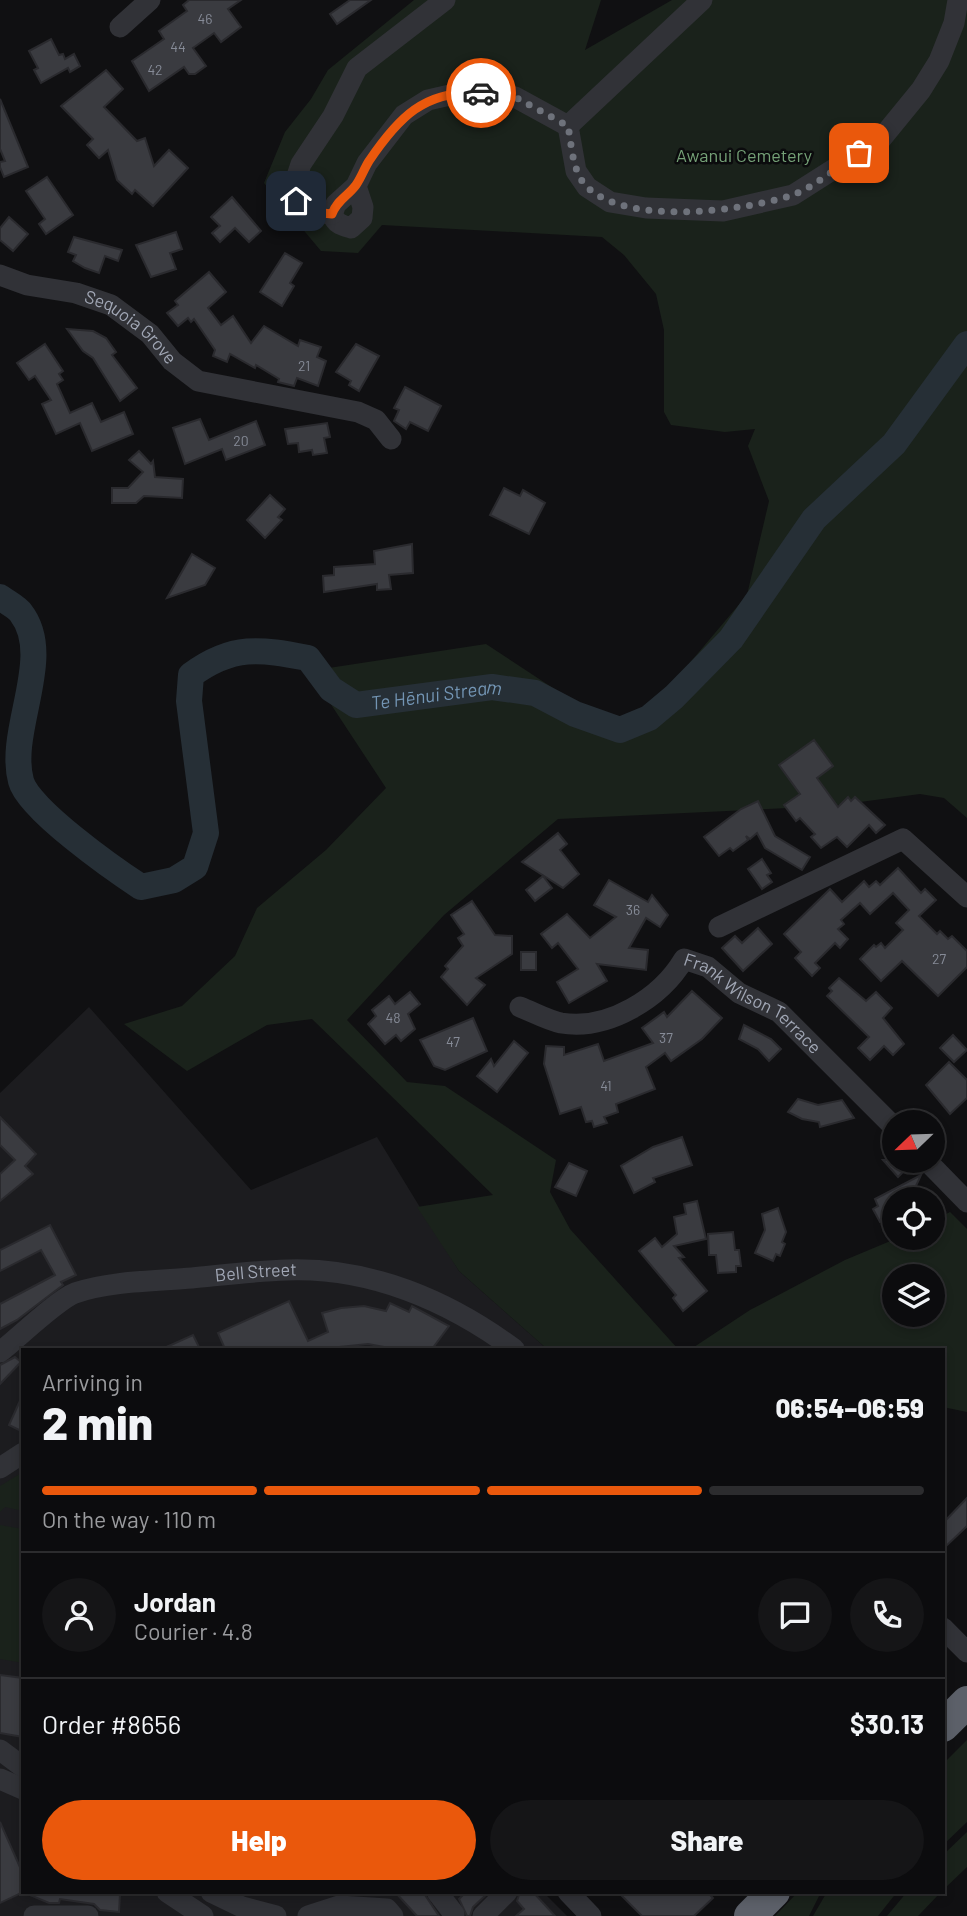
<!DOCTYPE html>
<meta charset="utf-8">
<style>
:root{--surface:#0c0c0e;--page:#151517;--text:#f1f3f6;--muted:#9a9b9e;--line:#2c2c2e;--accent:#ea580c}
body{margin:0;font-family:Barlow,sans-serif;background:var(--page);color:var(--text);height:100vh;display:flex;flex-direction:column;font-size:26px;white-space:nowrap}
*{box-sizing:border-box;margin:0}
p{font-size:23px;color:var(--muted)}
.icon{flex:none;width:38px;height:38px;fill:none;stroke:currentColor;stroke-width:2;stroke-linecap:round;stroke-linejoin:round}
.map{position:relative;flex:1;overflow:hidden}
.panel{position:absolute;left:21px;top:1348px;width:924px;height:546px;display:flex;flex-direction:column;background:var(--surface);border-radius:0px;box-shadow:0 4px 10px #0003,0 0 0 2px var(--line)}
.panel>*{flex:none}
.needle{width:46px;rotate:247deg}
.fabs{position:absolute;left:882px;top:1110px;display:grid;gap:14px}
.fabs a{display:grid;place-items:center;width:63px;height:63px;border-radius:50%;background:var(--surface);box-shadow:0 4px 10px #0003,0 0 0 2px var(--line);font-size:35px}
.pin{position:absolute;display:grid;place-items:center;width:60px;height:60px;color:#fff;margin:-30px;border-radius:14px;box-shadow:0 4px 10px #0006}
.courier{position:absolute;display:grid;place-items:center;width:70px;height:70px;margin:-35px;border:5px solid #ea580c;border-radius:50%;background:#fff;color:#222;box-shadow:0 2px 9px #0007}
.head em{font-style:normal;font-weight:800}
.head div{display:flex;flex-direction:column-reverse}
.head{display:flex;align-items:center;justify-content:space-between;height:119px;padding:0 21px}
h1{font-size:46px;font-weight:800;line-height:52px}
.bar{display:grid;grid-template-columns:repeat(4,1fr);gap:10px 7px;align-content:center;height:84px;padding:0 21px}
.bar i{height:9px;border-radius:5px;background:var(--line)}
.bar .selected{background:var(--accent)}
.bar p{grid-column:span 4}
.line{display:flex;align-items:center;gap:18px;padding:0 21px;border-top:2px solid var(--line)}
.line div{flex:1}
.round{display:grid;place-items:center;flex:none;width:74px;height:74px;border-radius:37px;background:var(--page)}
.action{display:flex;gap:14px;margin-top:auto;padding:14px 21px}
.action a{flex:1;height:80px;border-radius:42px;background:var(--accent);color:#fff;font-size:28px;font-weight:800;line-height:80px;text-align:center}
.action a+a{background:var(--page);color:var(--text)}
.map>svg:first-child{display:block}
.built{fill:#1c1c1f}
.green{fill:#1a221b;fill-rule:evenodd}
.lines{fill:none;stroke-linecap:round;stroke-linejoin:round}
.river{stroke:#262f36;stroke-width:26}
.building{fill:#3a3b40;stroke:#2a2a2e;stroke-width:2}
.minor{stroke:#313237;stroke-width:21}
.highway{stroke:#5c6069;stroke-width:32}
.done{stroke:#6e727b;stroke-width:7;stroke-dasharray:0 12.6}
.route{stroke:#ea580c;stroke-width:9}
.labels{text-anchor:middle;stroke-width:5;stroke-linejoin:round;paint-order:stroke}
.number-label{font-size:14px;fill:#868b97}
.park-label{font-size:18px;fill:#75a177;stroke:#0b0b0d}
.street-label{font-size:18px;fill:#a0a6b4;stroke:#0b0b0d}
.water-label{font-size:19px;font-style:italic;fill:#7395b4;stroke:#0b0b0d}
</style>
<div class="map">
<svg width="967" height="1916" viewBox="0 0 967 1916">
<rect width="100%" height="100%" fill="#101012"/>
<!-- built -->
<polygon class="built" points="89,1007 251,1190 377,1137 459,1271 547,1349 23,1349 23,1892 543,1892 567,1916 0,1916 0,1093"/>
<!-- green -->
<g class="green">
<polygon points="414,0 601,0 585,50 672,0 967,0 967,818 944,798 920,794 830,806 558,819 444,915 347,1020 407,1082 445,1086 556,1160 550,1192 570,1229 678,1349 547,1349 459,1271 417,1207 493,1195 312,1019 267,1025 187,1071 124,1024 182,1006 235,956 257,908 326,850 386,788 309,671 486,644 594,715 621,719 661,697 747,595 769,501 748,446 755,429 725,432 671,425 664,412 664,330 656,294 624,255 602,237 382,225 358,253 321,251 264,183 285,132 311,99 328,70"/>
<path d="M950 1212 967 1229V1412L943 1407V1349H691L750 1310 845 1260 900 1237H933V1221ZM894 1276H933V1314H894Z"/>
<polygon points="23,1472 23,1511 5,1507 0,1512 0,1486"/>
<polygon points="0,1525 23,1529 23,1663 0,1659"/>
<polygon points="967,1740 967,1822 943,1845 943,1764"/>
<polygon points="967,1832 967,1867 943,1890 943,1855"/>
<polygon points="798,1892 821,1892 809,1916 775,1916"/>
<polygon points="827,1892 897,1892 878,1916 813,1916"/>
<polygon points="907,1892 941,1892 918,1916 887,1916"/>
</g>
<g class="lines">
<!-- river -->
<path class="river" id="s1" d="M0 597C6 602 17 607 21 613 55 657 7 730 21 781 28 809 115 870 141 887L174 880 195 867 206 833 189 701 191 675C233 644 260 649 308 658L331 689 356 705 492 687 535 693 575 714 620 730 649 718 674 697 731 639 814 519 894 444 967 344"/>
</g>
<!-- building -->
<g class="building">
<polygon points="189,0 241,0 228,9 241,27 221,42 214,33 193,48 206,66 195,74 189,74 184,67 149,91 132,61 164,39 159,31 187,11 183,5"/>
<polygon points="350,0 371,0 337,24 330,14"/>
<polygon points="51,39 59,55 63,54 65,59 74,54 80,66 70,72 68,68 41,83 34,70 38,68 29,51"/>
<polygon points="106,70 123,89 104,107 137,141 145,138 154,166 169,150 188,168 153,206 135,190 132,194 117,180 108,150 99,158 87,145 93,139 61,106"/>
<polygon points="0,99 28,167 4,177 0,167 0,162 5,161 0,149"/>
<polygon points="47,177 73,215 46,234 39,224 45,219 26,191"/>
<polygon points="232,197 261,231 249,242 235,228 220,242 212,233 220,226 211,217"/>
<polygon points="9,217 28,234 13,251 0,240 0,228"/>
<polygon points="176,232 182,249 170,253 176,269 151,277 136,245"/>
<polygon points="74,237 122,250 118,261 105,256 99,273 85,268 73,261 76,255 68,252"/>
<polygon points="285,253 302,263 290,283 294,286 282,306 260,292"/>
<polygon points="209,272 226,292 208,308 221,325 233,316 251,343 264,326 298,346 300,340 321,347 317,357 326,361 318,386 297,378 294,386 278,382 279,379 256,365 255,368 230,354 227,362 213,356 215,350 194,319 191,322 188,318 178,326 167,313 178,305 175,301"/>
<polygon points="67,329 93,331 106,338 116,352 112,355 137,388 120,401 93,358 83,351"/>
<polygon points="45,344 63,371 59,374 63,380 57,384 70,413 92,403 101,422 124,412 133,434 92,451 80,423 56,434 42,404 51,400 35,376 29,380 17,363"/>
<polygon points="356,344 379,356 359,391 349,385 351,381 336,372"/>
<polygon points="405,387 441,406 428,431 410,422 406,429 394,421 399,410 394,408"/>
<polygon points="200,419 209,440 256,421 265,445 226,460 222,449 185,464 173,428"/>
<polygon points="327,423 330,437 324,438 327,453 313,455 312,450 299,452 298,443 288,444 285,429"/>
<polygon points="139,451 151,464 153,461 155,477 183,479 182,498 144,496 136,503 112,503 112,488 128,488 143,472 129,460"/>
<polygon points="504,488 520,496 523,490 545,503 529,534 490,515"/>
<polygon points="270,495 285,509 278,517 282,520 265,538 247,520"/>
<polygon points="412,544 413,573 389,575 391,589 377,590 377,584 324,592 323,576 334,575 334,567 375,564 374,551"/>
<polygon points="192,554 215,568 205,585 167,598"/>
<polygon points="814,740 833,766 817,778 838,807 848,797 851,801 855,797 885,825 876,833 869,825 847,847 837,837 821,848 811,837 815,834 800,818 796,821 784,805 800,794 779,765"/>
<polygon points="758,801 775,836 810,857 802,870 765,848 757,833 750,839 746,836 748,840 733,851 730,848 719,856 704,837 741,809"/>
<polygon points="558,833 567,844 560,850 579,874 563,888 522,862"/>
<polygon points="762,859 771,873 767,875 772,882 762,889 748,869"/>
<polygon points="898,868 921,893 925,889 936,900 919,916 937,934 940,931 948,939 952,936 967,951 967,967 938,996 902,961 881,981 860,959 874,945 876,947 881,943 885,948 903,930 896,923 909,910 893,893 870,914 860,903 841,920 844,924 838,929 848,939 840,948 835,943 815,963 820,968 812,976 795,958 801,952 784,934 830,889 842,902 864,881 869,887 876,881 880,885"/>
<polygon points="543,876 552,888 535,901 526,890"/>
<polygon points="609,880 648,902 652,895 668,915 660,927 646,918 629,948 648,950 646,970 597,964 607,981 569,1003 557,982 578,969 558,943 552,948 541,934 567,914 590,938 616,917 594,905"/>
<polygon points="472,901 495,935 512,936 512,954 476,978 485,985 467,1005 441,977 448,969 445,966 463,946 458,938 464,934 451,915"/>
<polygon points="758,928 772,944 743,971 722,948 735,936 742,943"/>
<rect x="521" y="952" width="15" height="18"/>
<polygon points="839,978 866,1001 876,992 892,1008 883,1018 904,1044 893,1055 884,1046 870,1060 858,1048 869,1037 827,996 832,991 829,988"/>
<polygon points="692,991 722,1018 702,1039 671,1061 665,1053 646,1067 655,1089 616,1104 618,1112 604,1117 607,1123 594,1127 592,1121 586,1122 581,1107 560,1114 544,1064 546,1046 564,1047 564,1055 598,1044 604,1061 653,1043 642,1028 664,1012 667,1017"/>
<polygon points="410,992 420,1004 408,1014 415,1029 401,1041 396,1035 385,1044 368,1024 376,1016 372,1010 389,996 395,1004"/>
<polygon points="473,1018 487,1051 445,1070 434,1066 420,1040"/>
<polygon points="744,1025 771,1039 781,1049 769,1061 758,1049 739,1039"/>
<polygon points="953,1035 967,1050 954,1062 940,1048"/>
<polygon points="514,1041 528,1053 497,1092 477,1076 491,1059 494,1066"/>
<polygon points="949,1062 967,1080 967,1098 950,1114 926,1085"/>
<polygon points="798,1099 818,1105 842,1100 854,1118 820,1127 819,1122 802,1119 788,1112"/>
<polygon points="0,1117 36,1154 25,1166 33,1174 0,1201 0,1174 15,1160 0,1145"/>
<polygon points="682,1137 692,1165 653,1178 655,1182 634,1193 621,1166 653,1147"/>
<polygon points="883,1160 913,1160 913,1162 898,1177"/>
<polygon points="569,1163 587,1171 576,1196 555,1187"/>
<polygon points="921,1175 910,1199 894,1199 894,1215 880,1222 873,1209 878,1206 875,1199"/>
<polygon points="697,1201 706,1239 674,1246 684,1257 679,1258 707,1291 683,1311 673,1298 676,1295 639,1251 655,1238 662,1247 677,1234 674,1217 686,1214 684,1204"/>
<polygon points="778,1208 786,1232 782,1242 785,1244 780,1256 776,1254 773,1261 755,1253 765,1230 762,1214"/>
<polygon points="50,1225 76,1275 61,1282 63,1285 17,1320 0,1329 0,1304 55,1275 41,1250 0,1271 0,1250"/>
<polygon points="733,1232 735,1250 739,1250 741,1266 736,1266 736,1272 718,1273 716,1255 709,1255 708,1234"/>
<polygon points="289,1301 308,1341 328,1332 322,1313 341,1308 364,1306 386,1311 390,1303 409,1312 412,1306 449,1326 432,1349 395,1349 368,1344 320,1349 225,1349 218,1333"/>
<polygon points="193,1335 200,1349 162,1349"/>
<polygon points="15,1357 21,1362 0,1384 0,1365"/>
<polygon points="23,1394 23,1432 9,1425"/>
<polygon points="967,1498 967,1526 943,1549 943,1523"/>
<polygon points="0,1675 23,1678 23,1737 0,1733"/>
<polygon points="0,1822 23,1874 23,1892 120,1894 119,1912 100,1910 94,1904 60,1899 59,1903 49,1903 23,1892 0,1903"/>
<polygon points="395,1892 423,1892 439,1916 417,1916"/>
<polygon points="466,1892 489,1892 473,1907 470,1916 467,1916 459,1899"/>
<polygon points="520,1892 533,1892 555,1916 516,1916 524,1909 517,1901"/>
<polygon points="618,1892 707,1892 713,1898 694,1916 642,1916"/>
</g>
<g class="lines">
<!-- minor -->
<g class="minor">
<polyline points="120,27 150,0"/>
<polyline points="568,126 576,171 587,187 610,202 646,208 723,211 793,195 881,139 921,90 939,61 954,23 958,0"/>
<path d="M356 186 363 207 362 218 351 228C341 225 336 224 332 214L336 204 356 186 367 163 404 115 428 100 463 92 515 97 568 126 702 0"/>
<polyline points="332,214 303,211 296,201 295,182 301,164 333,116 357,68 445,0"/>
<path id="s2" d="M0 275 27 285 76 293 111 305 150 334 172 361 198 381 358 412 376 420 391 439"/>
<polyline points="719,927 903,839 967,897"/>
<path id="s3" d="M520 1007C533 1012 547 1020 561 1023 608 1031 661 998 684 959L708 967 739 993 779 1012 894 1127"/>
<polyline points="926,1160 967,1202"/>
<path id="s4" d="M0 1352C18 1338 57 1300 75 1293 109 1281 156 1281 192 1278 223 1275 255 1271 287 1270 371 1267 449 1301 514 1349"/>
<polyline points="0,1468 23,1453"/>
<polyline points="943,1628 967,1652"/>
<polyline points="0,1750 23,1767"/>
<polyline points="0,1779 23,1789"/>
<polyline points="167,1892 203,1916"/>
<polyline points="211,1892 242,1907 276,1916"/>
<polyline points="437,1892 454,1914"/>
<polyline points="568,1892 591,1916"/>
<polyline points="34,1916 88,1916"/>
<polyline points="308,1916 339,1906 387,1909 393,1916"/>
<polyline points="483,1916 507,1892"/>
</g>
<!-- highway -->
<g class="highway">
<polyline points="943,1726 967,1702"/>
<polyline points="750,1916 774,1892"/>
</g>
</g>
<g class="lines">
<!-- done -->
<path class="done" d="M481 93 515 97 568 126C572 146 572 172 587 187 628 226 741 211 790 196 814 188 838 166 859 153"/>
<!-- route -->
<path class="route" d="M296 201 303 211 332 214C337 200 348 196 356 185 361 178 364 169 369 161 398 118 425 89 481 93"/>
</g>
<g class="labels">
<!-- number labels -->
<g class="number-label">
<text x="205" y="24">46</text>
<text x="178" y="52">44</text>
<text x="155" y="75">42</text>
<text x="304" y="371">21</text>
<text x="241" y="446">20</text>
<text x="633" y="915">36</text>
<text x="939" y="964">27</text>
<text x="393" y="1023">48</text>
<text x="666" y="1043">37</text>
<text x="453" y="1047">47</text>
<text x="606" y="1091">41</text>
</g>
<!-- park labels -->
<g class="park-label">
<text x="744" y="162">Awanui Cemetery</text>
</g>
<!-- street labels -->
<g class="street-label">
<text dy="6" stroke="none"><textPath href="#s2" startOffset="144">Sequoia Grove</textPath></text>
<text dy="6" stroke="none"><textPath href="#s3" startOffset="273">Frank Wilson Terrace</textPath></text>
<text dy="6" stroke="none"><textPath href="#s4" startOffset="278">Bell Street</textPath></text>
</g>
<!-- water labels -->
<g class="water-label">
<text dy="7" stroke="none"><textPath href="#s1" startOffset="886">Te Hēnui Stream</textPath></text>
</g>
</g>
</svg>
<div class="fabs">
<a><svg class="needle" viewBox="-14 -14 28 28"><path d="M0-13l5 13h-10z" fill="#e53935"/><path d="M0 13l5-13h-10z" fill="#9a9b9e"/></svg></a>
<a><svg class="icon" aria-label="locate" viewBox="0 0 24 24"><circle cx="12" cy="12" r="6"/><path d="M12 2v4M12 18v4M2 12h4M18 12h4"/></svg></a>
<a><svg class="icon" aria-label="layers" viewBox="0 0 24 24"><path d="M12 4l9 5-9 5-9-5zM3 14l9 5 9-5"/></svg></a>
</div>
<div class="pin" style="left:859px;top:153px;background:#ea580c"><svg class="icon" aria-label="bag" viewBox="0 0 24 24"><path d="M5 8h14l-1 12H6zM9 8a3 3 0 0 1 6 0"/></svg></div>
<div class="pin" style="left:296px;top:201px;background:#1f2937"><svg class="icon" aria-label="home" viewBox="0 0 24 24"><path d="M3 11l9-7 9 7M6 9v11h12V9"/></svg></div>
<div class="courier" style="left:481px;top:93px"><svg class="icon" aria-label="car" viewBox="0 0 24 24"><path d="M5 17H2v-5l4-1 3-4h7l3 4 3 1v5h-3M9 17h6M6 11h13"/><circle cx="7" cy="17" r="2"/><circle cx="17" cy="17" r="2"/></svg></div>
<section class="panel">
<div class="head"><div><h1>2 min</h1><p>Arriving in</p></div><em>06:54–06:59</em></div>
<div class="bar"><i class="selected"></i><i class="selected"></i><i class="selected"></i><i></i><p>On the way · 110 m</p></div>
<div class="line" style="height:126px"><a class="round"><svg class="icon" aria-label="person" viewBox="0 0 24 24"><circle cx="12" cy="8" r="4"/><path d="M4 21q1-7 8-7t8 7"/></svg></a><div><b>Jordan</b><p>Courier · 4.8</p></div><a class="round"><svg class="icon" aria-label="chat" viewBox="0 0 24 24"><path d="M4 5h16v11H9l-5 4z"/></svg></a><a class="round"><svg class="icon" aria-label="phone" viewBox="0 0 24 24"><path d="M5 4h4l2 5-3 2q2 4 5 5l2-3 5 2v4C11 20 4 13 5 4z"/></svg></a></div>
<div class="line" style="height:91px"><div>Order #8656</div><b>$30.13</b></div>
<div class="action"><a>Help</a><a>Share</a></div>
</section>
</div>
